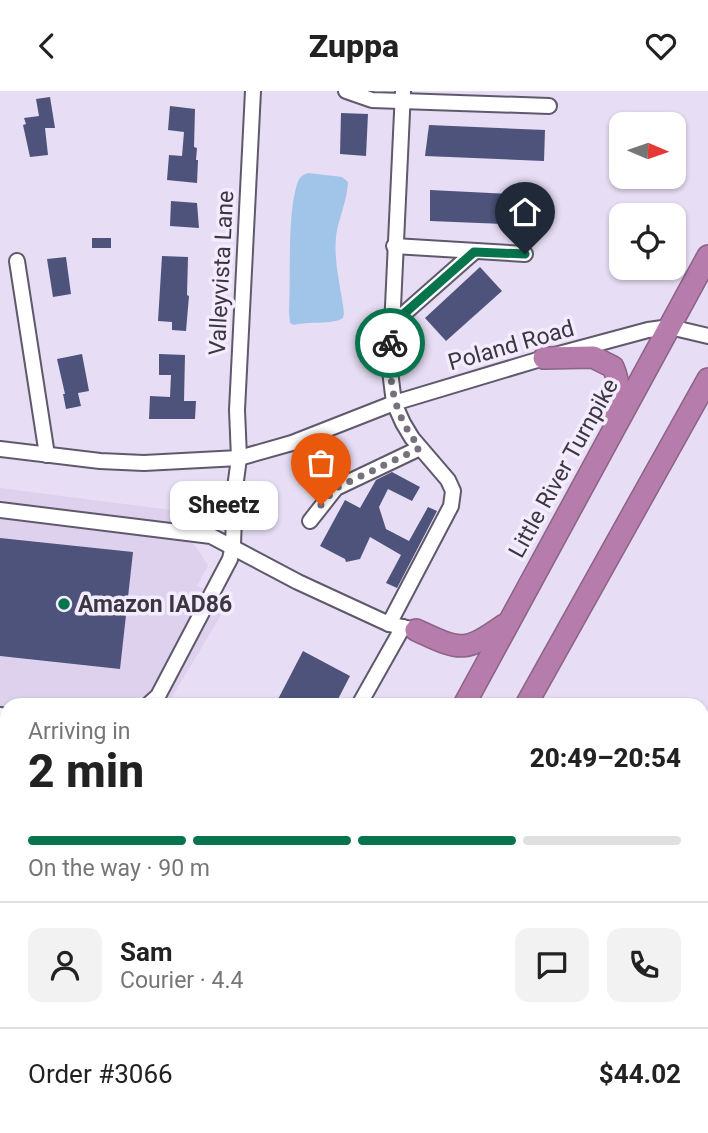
<!DOCTYPE html>
<meta charset="utf-8">
<style>
:root{--surface:#fff;--page:#f2f2f2;--text:#222;--muted:#767676;--line:#e0e0e0;--accent:#07744d}
body{margin:0;font-family:Roboto,sans-serif;background:var(--page);color:var(--text);height:100vh;display:flex;flex-direction:column;font-size:26px;white-space:nowrap}
*{box-sizing:border-box;margin:0}
p{font-size:23px;color:var(--muted)}
.icon{flex:none;width:38px;height:38px;fill:none;stroke:currentColor;stroke-width:2;stroke-linecap:round;stroke-linejoin:round}
.map{position:relative;flex:1;overflow:hidden}
.sheet{position:absolute;left:0px;top:607px;width:709px;height:436px;display:flex;flex-direction:column;background:var(--surface);border-radius:21px 21px 0 0;box-shadow:0 2px 5px #0004}
.sheet>*{flex:none}
.needle{width:46px;rotate:92deg}
.tools{position:absolute;left:609px;top:21px;display:grid;gap:14px}
.tools a{display:grid;place-items:center;width:77px;height:77px;border-radius:14px;background:var(--surface);box-shadow:0 2px 5px #0004;font-size:35px}
.pin{position:absolute;display:grid;place-items:center;width:60px;height:60px;color:#fff;margin:-72px -30px;border-radius:50% 50% 50% 0;rotate:-45deg;box-shadow:0 0 7px #0007}
.pin .icon{rotate:45deg}
.courier{position:absolute;display:grid;place-items:center;width:70px;height:70px;margin:-35px;border:5px solid #07744d;border-radius:50%;background:#fff;color:#222;box-shadow:0 2px 9px #0007}
.bubble{position:absolute;height:49px;border-radius:14px;background:var(--surface);box-shadow:0 2px 5px #0004;font-size:23px;font-weight:800;line-height:49px;text-align:center}
.summary em{font-style:normal;font-weight:800}
.summary div{display:flex;flex-direction:column-reverse}
.summary{display:flex;align-items:center;justify-content:space-between;height:119px;padding:0 28px}
h1{font-size:46px;font-weight:800;line-height:52px}
.bar{display:grid;grid-template-columns:repeat(4,1fr);gap:10px 7px;align-content:center;height:84px;padding:0 28px}
.bar i{height:9px;border-radius:5px;background:var(--line)}
.bar .selected{background:var(--accent)}
.bar p{grid-column:span 4}
.line{display:flex;align-items:center;gap:18px;padding:0 28px;border-top:2px solid var(--line)}
.line div{flex:1}
.round{display:grid;place-items:center;flex:none;width:74px;height:74px;border-radius:14px;background:var(--page)}
header{display:flex;justify-content:space-between;align-items:center;height:91px;padding:0 28px;background:var(--surface);font-size:32px;font-weight:800}
.map>svg:first-child{display:block}
.built{fill:#ded1ee}
.water{fill:#a0c5e8}
.building{fill:#4d537a}
.lines{fill:none;stroke-linecap:round;stroke-linejoin:round}
.minor-casing{stroke:#60586b;stroke-width:18}
.highway-casing{stroke:#8b6486;stroke-width:24}
.minor{stroke:#fff;stroke-width:14}
.highway{stroke:#b67cab;stroke-width:21}
.done{stroke:#77717f;stroke-width:7;stroke-dasharray:0 12.6}
.route{stroke:#07744d;stroke-width:9}
.poi-dot{fill:#07744d;stroke:#f3ebfe;stroke-width:2.5}
.labels{text-anchor:middle;stroke-width:7;stroke-linejoin:round;paint-order:stroke}
.street-label{font-size:23px;fill:#3b3740;stroke:#f3ebfe}
.poi-label{font-size:23px;font-weight:bold;fill:#3b3740;stroke:#f3ebfe;text-anchor:start}
</style>
<header><svg class="icon" aria-label="back" viewBox="0 0 24 24"><path d="M15 5l-7 7 7 7"/></svg>Zuppa<svg class="icon" aria-label="heart" viewBox="0 0 24 24"><path d="M12 20l-8-8c-3-5 5-10 8-4 3-6 11-1 8 4z"/></svg></header>
<div class="map">
<svg width="708" height="1042" viewBox="0 0 708 1042">
<rect width="100%" height="100%" fill="#e7ddf4"/>
<!-- built -->
<polygon class="built" points="0,397 202,423 201,435 193,434 191,449 208,474 197,495 230,509 167,614 7,614 7,1036 44,1036 37,1042 0,1042"/>
<!-- water -->
<path class="water" d="M308 82 342 86 348 91C347 108 341 122 337 139 332 167 341 195 344 222L343 227C332 234 309 230 294 234L290 232 289 220C291 184 287 126 297 93 299 87 302 84 308 82Z"/>
<!-- building -->
<g class="building">
<polygon points="50,6 55,37 45,37 48,64 30,66 23,34 26,33 24,27 39,25 36,8"/>
<polygon points="170,15 195,18 194,56 197,57 196,69 198,69 197,92 167,89 169,64 182,65 184,41 168,39"/>
<polygon points="341,22 368,23 366,65 340,63"/>
<polygon points="429,34 545,39 544,70 425,65"/>
<polygon points="430,99 531,104 528,134 430,130"/>
<polygon points="171,110 197,112 199,137 170,135"/>
<rect x="92" y="147" width="19" height="10"/>
<polygon points="162,165 188,166 187,204 189,205 186,240 172,239 172,231 158,230"/>
<polygon points="66,166 71,203 53,206 47,168"/>
<polygon points="480,176 502,200 446,250 425,227"/>
<polygon points="82,263 89,300 78,302 81,315 66,318 63,303 65,303 57,268"/>
<polygon points="159,263 185,264 184,310 196,310 195,328 149,328 150,305 170,306 171,284 159,284"/>
<polygon points="392,381 420,396 412,410 388,398 379,416 386,438 409,450 428,416 437,420 397,497 386,492 401,464 370,446 360,468 346,471 345,468 320,455 345,409 360,417 376,389"/>
<polygon points="0,447 133,461 120,578 0,565"/>
<polygon points="303,560 350,585 335,614 275,614"/>
</g>
<g class="lines">
<!-- minor casing -->
<g class="minor-casing">
<g id="minor">
<polyline points="346,0 372,9 549,15"/>
<polyline points="394,155 525,163"/>
<polyline points="17,170 47,364"/>
<polyline points="390,235 474,161"/>
<polyline points="0,358 100,370 144,372 239,367 292,352 394,312 544,267 648,239 670,236 708,245"/>
<polyline points="0,419 211,445 298,491 389,533 416,539"/>
<polyline points="234,420 253,420"/>
<polyline points="310,430 336,397 420,357"/>
<polyline points="389,533 451,415 453,400 448,389 412,347 403,332 394,312 390,280 403,0"/>
<polyline points="148,614 158,605 230,468 233,454 235,397 239,367 237,319 253,0"/>
<polyline points="359,614 403,536"/>
<polyline points="0,624 7,625"/>
<polyline points="0,853 7,853"/>
<polyline points="23,1042 31,1036"/>
</g>
</g>
<!-- highway casing -->
<g class="highway-casing">
<g id="highway">
<path d="M544 267 593 266 613 276C621 294 618 309 613 327"/>
<path d="M416 539C460 559 463 563 504 534"/>
<polyline points="464,614 708,165"/>
<polyline points="526,614 708,288"/>
<polyline points="233,1042 236,1036"/>
<polyline points="287,1042 291,1036"/>
</g>
</g>
<!-- minor -->
<use href="#minor" class="minor"/>
<!-- highway -->
<use href="#highway" class="highway"/>
</g>
<g class="lines">
<!-- done -->
<path class="done" d="M321 414 336 397 420 357C393 323 389 293 390 252"/>
<!-- route -->
<polyline class="route" points="390,252 390,235 474,161 525,163"/>
</g>
<!-- markers -->
<circle class="poi-dot" cx="64" cy="513" r="7"/>
<g class="labels">
<!-- street labels -->
<g class="street-label">
<text transform="translate(221 182) rotate(-87)" y="8">Valleyvista Lane</text>
<text transform="translate(511 254) rotate(-16)" y="8">Poland Road</text>
<text transform="translate(563 377) rotate(-61)" y="8">Little River Turnpike</text>
</g>
<!-- poi labels -->
<g class="poi-label">
<text x="78" y="521">Amazon IAD86</text>
</g>
</g>
</svg>
<div class="tools">
<a><svg class="needle" viewBox="-14 -14 28 28"><path d="M0-13l5 13h-10z" fill="#e53935"/><path d="M0 13l5-13h-10z" fill="#767676"/></svg></a>
<a><svg class="icon" aria-label="locate" viewBox="0 0 24 24"><circle cx="12" cy="12" r="6"/><path d="M12 2v4M12 18v4M2 12h4M18 12h4"/></svg></a>
</div>
<div class="pin" style="left:321px;top:414px;background:#ea580c"><svg class="icon" aria-label="bag" viewBox="0 0 24 24"><path d="M5 8h14l-1 12H6zM9 8a3 3 0 0 1 6 0"/></svg></div>
<div class="pin" style="left:525px;top:163px;background:#1f2937"><svg class="icon" aria-label="home" viewBox="0 0 24 24"><path d="M3 11l9-7 9 7M6 9v11h12V9"/></svg></div>
<div class="courier" style="left:390px;top:252px"><svg class="icon" aria-label="bike" viewBox="0 0 24 24"><circle cx="6" cy="16" r="4"/><circle cx="18" cy="16" r="4"/><path d="M6 16l4-8h5l3 8M10 8l3 8H6M13 5h3"/></svg></div>
<div class="bubble" style="left:170px;top:390px;width:108px">Sheetz</div>
<section class="sheet">
<div class="summary"><div><h1>2 min</h1><p>Arriving in</p></div><em>20:49–20:54</em></div>
<div class="bar"><i class="selected"></i><i class="selected"></i><i class="selected"></i><i></i><p>On the way · 90 m</p></div>
<div class="line" style="height:126px"><a class="round"><svg class="icon" aria-label="person" viewBox="0 0 24 24"><circle cx="12" cy="8" r="4"/><path d="M4 21q1-7 8-7t8 7"/></svg></a><div><b>Sam</b><p>Courier · 4.4</p></div><a class="round"><svg class="icon" aria-label="chat" viewBox="0 0 24 24"><path d="M4 5h16v11H9l-5 4z"/></svg></a><a class="round"><svg class="icon" aria-label="phone" viewBox="0 0 24 24"><path d="M5 4h4l2 5-3 2q2 4 5 5l2-3 5 2v4C11 20 4 13 5 4z"/></svg></a></div>
<div class="line" style="height:91px"><div>Order #3066</div><b>$44.02</b></div>
</section>
</div>
